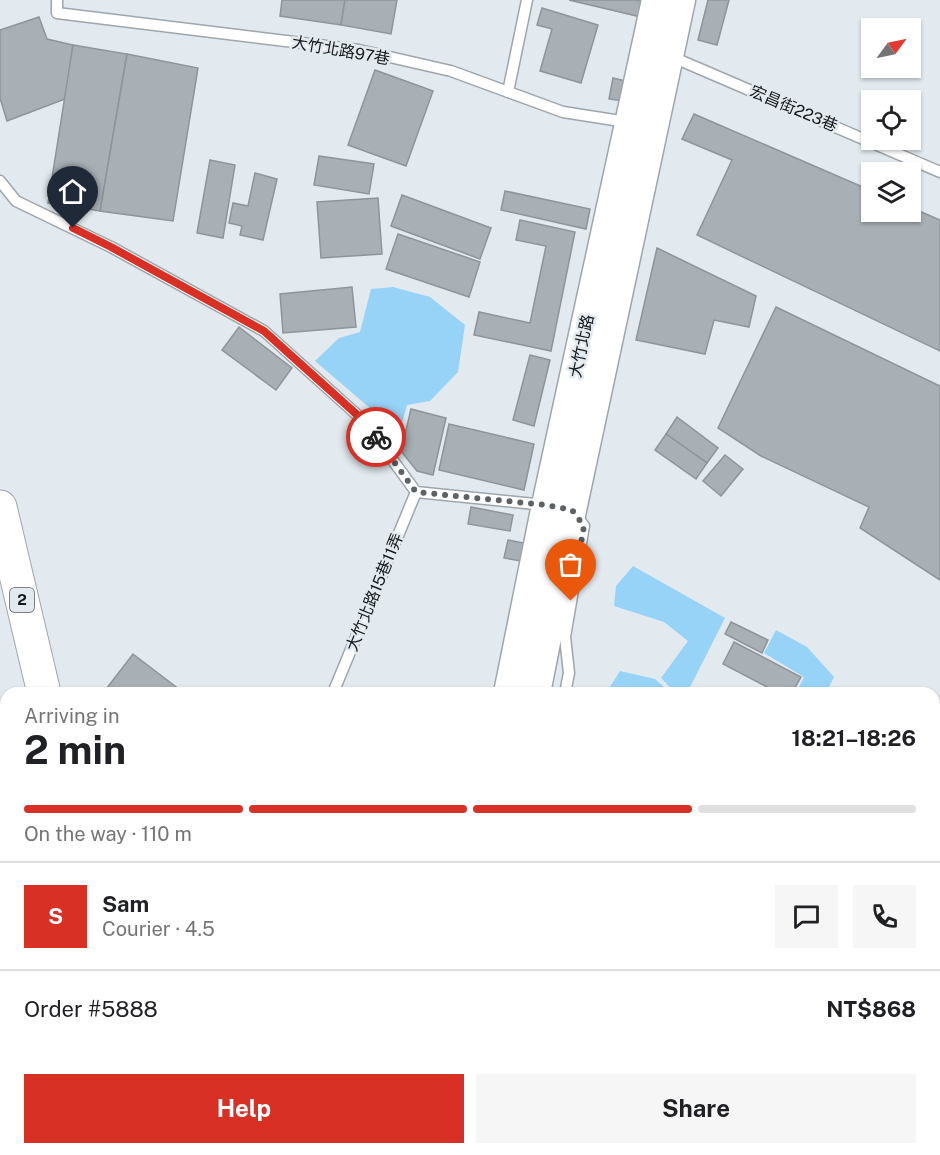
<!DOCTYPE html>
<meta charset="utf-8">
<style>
:root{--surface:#fff;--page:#f6f6f6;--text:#202124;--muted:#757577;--line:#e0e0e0;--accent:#d93025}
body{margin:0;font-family:"Public Sans","Noto Sans TC",sans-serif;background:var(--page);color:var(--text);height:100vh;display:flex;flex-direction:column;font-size:22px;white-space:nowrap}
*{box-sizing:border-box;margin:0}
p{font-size:20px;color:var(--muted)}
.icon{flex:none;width:33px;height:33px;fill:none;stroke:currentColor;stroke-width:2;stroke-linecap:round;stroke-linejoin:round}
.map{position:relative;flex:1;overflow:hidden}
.drawer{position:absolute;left:0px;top:687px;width:940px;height:468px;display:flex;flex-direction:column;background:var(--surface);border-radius:18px 18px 0 0;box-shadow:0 2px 4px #0004}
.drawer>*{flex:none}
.needle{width:39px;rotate:57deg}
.controls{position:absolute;left:861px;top:18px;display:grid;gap:12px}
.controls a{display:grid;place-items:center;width:60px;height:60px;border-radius:0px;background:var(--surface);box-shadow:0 2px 4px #0004;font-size:30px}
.pin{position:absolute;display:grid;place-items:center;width:51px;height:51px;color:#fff;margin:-62px -26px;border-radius:50% 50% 50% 0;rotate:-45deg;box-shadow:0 0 6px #0007}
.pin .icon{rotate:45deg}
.courier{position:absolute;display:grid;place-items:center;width:60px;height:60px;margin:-30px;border:4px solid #d93025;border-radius:50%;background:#fff;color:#222;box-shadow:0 2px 8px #0007}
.summary em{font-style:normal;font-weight:700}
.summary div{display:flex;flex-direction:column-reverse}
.summary{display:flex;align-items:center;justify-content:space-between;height:102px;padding:0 24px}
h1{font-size:39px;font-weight:700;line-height:45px}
.bar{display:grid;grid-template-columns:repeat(4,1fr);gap:9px 6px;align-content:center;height:72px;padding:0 24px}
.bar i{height:8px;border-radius:4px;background:var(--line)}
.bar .current{background:var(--accent)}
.bar p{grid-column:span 4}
.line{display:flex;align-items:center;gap:15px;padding:0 24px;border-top:2px solid var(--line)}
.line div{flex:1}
.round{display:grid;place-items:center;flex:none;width:63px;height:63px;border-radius:0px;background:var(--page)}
.action{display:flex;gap:12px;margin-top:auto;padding:12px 24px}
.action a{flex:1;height:69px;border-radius:0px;background:var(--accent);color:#fff;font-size:24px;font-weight:700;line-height:69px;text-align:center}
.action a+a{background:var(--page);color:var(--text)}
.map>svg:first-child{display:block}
.green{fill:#97d3f7}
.building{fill:#a8b0b5;stroke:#8d959a;stroke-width:1.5}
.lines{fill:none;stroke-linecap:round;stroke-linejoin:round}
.lane-casing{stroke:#9ea6ab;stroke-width:13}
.secondary-casing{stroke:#9ea6ab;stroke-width:31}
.highway-casing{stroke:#9ea6ab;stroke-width:35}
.lane{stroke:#fff;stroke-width:10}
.secondary{stroke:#fff;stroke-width:28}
.highway{stroke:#fff;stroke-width:33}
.done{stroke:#5d6265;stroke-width:6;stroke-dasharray:0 10.8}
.route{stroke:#d93025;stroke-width:8}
.labels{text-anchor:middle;stroke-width:5;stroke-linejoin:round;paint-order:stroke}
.shield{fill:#e2eaef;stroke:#52575a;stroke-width:1.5}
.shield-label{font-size:15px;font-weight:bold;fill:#15181a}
.street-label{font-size:16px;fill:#15181a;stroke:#e2eaef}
</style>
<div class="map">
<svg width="940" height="1155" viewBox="0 0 940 1155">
<rect width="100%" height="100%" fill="#e2eaef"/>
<!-- green -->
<g class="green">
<polygon points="393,287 430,297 465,325 458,372 430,401 407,405 396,444 371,409 315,361 339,338 360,332 371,289"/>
<polygon points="633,566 725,618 687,693 676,693 661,678 688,641 664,622 614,606 616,586"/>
<polygon points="776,630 807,647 834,677 826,693 796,693 804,677 764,653"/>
<polygon points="620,671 655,679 671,693 606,693"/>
<polygon points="340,1149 401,1149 399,1155 337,1155"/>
</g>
<!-- building -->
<g class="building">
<polygon points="282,0 345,0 341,25 280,16"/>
<polygon points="345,0 397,0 391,34 341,25"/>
<polygon points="569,0 635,0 645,2 641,17"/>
<polygon points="708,0 729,0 717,45 698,40"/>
<polygon points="542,8 598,25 581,83 540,71 552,29 537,25"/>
<polygon points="39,17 47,39 73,45 65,99 7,121 0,98 0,30"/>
<polygon points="73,45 127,54 100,211 48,203"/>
<polygon points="127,54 198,68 173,221 100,211"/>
<polygon points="375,70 433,91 406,166 348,145"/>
<polygon points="613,78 626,81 622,101 609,99"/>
<polygon points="694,114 872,191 872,212 910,212 910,207 940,220 940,351 697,235 732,160 682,139"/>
<polygon points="319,156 374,164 369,194 314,185"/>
<polygon points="210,160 235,165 223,238 197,233"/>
<polygon points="255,173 277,179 263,240 240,235 242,226 229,223 233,203 248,206"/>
<polygon points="505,191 590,209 586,229 501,210"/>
<polygon points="402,195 491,228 480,259 391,226"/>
<polygon points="378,198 382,254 321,258 317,202"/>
<polygon points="520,220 575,232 551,351 474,335 479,312 530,323 546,246 516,240"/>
<polygon points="398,234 480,262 469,297 386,269"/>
<polygon points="657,248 756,296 749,327 714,320 705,354 636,340"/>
<polygon points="352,287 356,327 283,333 280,294"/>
<polygon points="776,307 940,386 940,580 860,528 869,507 761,456 718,428"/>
<polygon points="239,327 292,368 276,390 222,350"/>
<polygon points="530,355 550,360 534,426 513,420"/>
<polygon points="411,409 446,418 433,475 417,471 401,451"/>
<polygon points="677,417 718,448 707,463 666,434"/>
<polygon points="449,424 534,444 524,490 439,470"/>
<polygon points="666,434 707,463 696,479 655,450"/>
<polygon points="725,455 743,469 721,496 703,481"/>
<polygon points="471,507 513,515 510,531 468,524"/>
<polygon points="508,540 529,544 526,562 504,558"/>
<polygon points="731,622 768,640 762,653 725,634"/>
<polygon points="734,642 801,677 792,693 764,693 767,687 723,664"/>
<polygon points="133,654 184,693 103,693"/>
<polygon points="556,1149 606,1149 604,1155 583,1155"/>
</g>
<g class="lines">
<!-- lane casing -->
<g class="lane-casing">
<g id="lane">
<polyline points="57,0 57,13 359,50 451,71 563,112 627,122"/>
<polyline points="670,56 940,172"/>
<polyline points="508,92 527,0"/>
<polyline points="0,181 16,201 111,247 264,331 364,421 416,492 545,505"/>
<polyline points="333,693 416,492"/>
<polyline points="565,693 569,673 565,637 584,526 576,515"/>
<polyline points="849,1149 866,1155"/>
<polyline points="497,1155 499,1149"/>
</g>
</g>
<!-- secondary casing -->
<g class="secondary-casing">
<g id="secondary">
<polyline points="508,693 546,505 656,0"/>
<polyline points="536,693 572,510 681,0"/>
<polyline points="415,1155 416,1149"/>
<polyline points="444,1155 445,1149"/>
</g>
</g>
<!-- highway casing -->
<g class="highway-casing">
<g id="highway">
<polyline points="0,507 44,693"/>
<polyline points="0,772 6,792"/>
<polyline points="129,1149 132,1155"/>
<polyline points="205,1149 207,1155"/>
</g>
</g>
<!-- lane -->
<use href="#lane" class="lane"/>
<!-- secondary -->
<use href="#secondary" class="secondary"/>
<!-- highway -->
<use href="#highway" class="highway"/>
</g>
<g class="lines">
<!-- done -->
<polyline class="done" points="376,437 416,492 546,505 572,510 584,526 571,601"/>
<!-- route -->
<polyline class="route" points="73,228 111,247 264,331 364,421 376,437"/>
</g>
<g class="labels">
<!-- shield labels -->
<rect class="shield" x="10" y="588" width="24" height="24" rx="4.5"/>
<g class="shield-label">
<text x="22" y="605">2</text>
</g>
<!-- street labels -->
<g class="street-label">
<text transform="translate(341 50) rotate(10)" y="6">大竹北路97巷</text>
<text transform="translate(794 108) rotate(23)" y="6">宏昌街223巷</text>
<text transform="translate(581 346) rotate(-78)" y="6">大竹北路</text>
<text transform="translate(374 592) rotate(-68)" y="6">大竹北路15巷11弄</text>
</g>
</g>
</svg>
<div class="controls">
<a><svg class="needle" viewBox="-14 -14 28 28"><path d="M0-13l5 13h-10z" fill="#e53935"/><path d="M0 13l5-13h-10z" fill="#757577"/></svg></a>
<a><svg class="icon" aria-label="locate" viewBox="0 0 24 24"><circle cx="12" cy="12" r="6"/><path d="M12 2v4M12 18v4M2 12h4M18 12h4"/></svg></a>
<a><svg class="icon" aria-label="layers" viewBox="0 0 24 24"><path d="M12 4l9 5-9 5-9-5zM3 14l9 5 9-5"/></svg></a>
</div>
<div class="pin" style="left:571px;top:601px;background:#ea580c"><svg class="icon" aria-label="bag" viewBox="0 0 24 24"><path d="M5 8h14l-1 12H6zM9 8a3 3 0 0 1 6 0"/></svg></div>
<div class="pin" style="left:73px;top:228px;background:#1f2937"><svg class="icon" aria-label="home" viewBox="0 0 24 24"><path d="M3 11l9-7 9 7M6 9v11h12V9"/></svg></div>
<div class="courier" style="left:376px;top:437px"><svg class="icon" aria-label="bike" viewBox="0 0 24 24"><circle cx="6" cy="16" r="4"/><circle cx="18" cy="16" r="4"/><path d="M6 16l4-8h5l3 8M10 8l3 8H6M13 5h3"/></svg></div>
<section class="drawer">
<div class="summary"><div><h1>2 min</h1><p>Arriving in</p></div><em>18:21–18:26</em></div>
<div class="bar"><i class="current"></i><i class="current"></i><i class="current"></i><i></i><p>On the way · 110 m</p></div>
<div class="line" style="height:108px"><b class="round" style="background:var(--accent);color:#fff">S</b><div><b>Sam</b><p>Courier · 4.5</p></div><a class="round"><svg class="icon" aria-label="chat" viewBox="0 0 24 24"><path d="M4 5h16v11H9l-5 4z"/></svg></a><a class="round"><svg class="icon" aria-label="phone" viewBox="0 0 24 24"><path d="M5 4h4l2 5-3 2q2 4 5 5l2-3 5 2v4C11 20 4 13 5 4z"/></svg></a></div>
<div class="line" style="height:78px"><div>Order #5888</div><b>NT$868</b></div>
<div class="action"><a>Help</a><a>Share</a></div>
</section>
</div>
